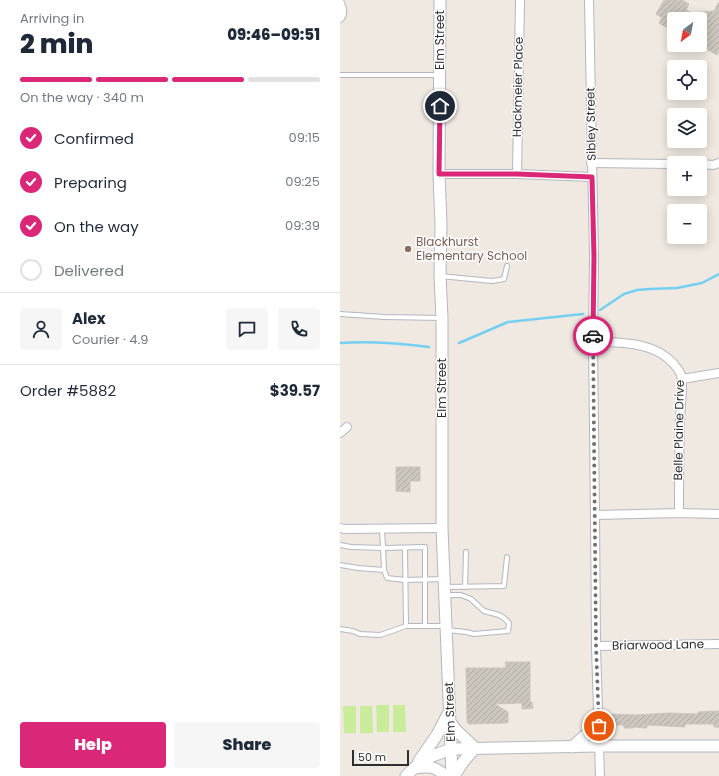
<!DOCTYPE html>
<meta charset="utf-8">
<style>
:root{--surface:#fff;--page:#f6f6f7;--text:#1f2937;--muted:#747a83;--line:#e0e1e3;--accent:#db2777}
body{margin:0;font-family:Poppins,sans-serif;background:var(--page);color:var(--text);height:100vh;display:flex;flex-direction:column;font-size:15px;white-space:nowrap}
*{box-sizing:border-box;margin:0}
p{font-size:13px;color:var(--muted)}
.icon{flex:none;width:22px;height:22px;fill:none;stroke:currentColor;stroke-width:2;stroke-linecap:round;stroke-linejoin:round}
.map{position:relative;flex:1;overflow:hidden}
.panel{display:flex;flex-direction:column;background:var(--surface);width:340px}
.panel>*{flex:none}
.needle{width:26px;rotate:212deg}
.buttons{position:absolute;left:327px;top:12px;display:grid;gap:8px}
.buttons a{display:grid;place-items:center;width:40px;height:40px;border-radius:4px;background:var(--surface);box-shadow:0 2px 10px #0003;font-size:20px}
.scale{position:absolute;left:12px;bottom:10px;width:57px;box-sizing:border-box;padding-left:4px;border:2px solid #2e2e2e;border-top:0;font-size:11px;line-height:14px;white-space:nowrap;color:#2e2e2e;-webkit-text-stroke:3px #fff;paint-order:stroke}
.pin{position:absolute;display:grid;place-items:center;width:34px;height:34px;color:#fff;margin:-17px;border:2px solid #fff;border-radius:50%;box-shadow:0 1px 4px #0007}
.courier{position:absolute;display:grid;place-items:center;width:40px;height:40px;margin:-20px;border:3px solid #db2777;border-radius:50%;background:#fff;color:#222;box-shadow:0 1px 5px #0007}
.overview em{font-style:normal;font-weight:800}
.overview div{display:flex;flex-direction:column-reverse}
.overview{display:flex;align-items:center;justify-content:space-between;height:68px;padding:0 20px}
h1{font-size:26px;font-weight:800;line-height:30px}
.bar{display:grid;grid-template-columns:repeat(4,1fr);gap:6px 4px;align-content:center;height:48px;padding:0 20px}
.bar i{height:5px;border-radius:3px;background:var(--line)}
.bar .current{background:var(--accent)}
.bar p{grid-column:span 4}
.line{display:flex;align-items:center;gap:10px;padding:0 20px;border-top:1px solid var(--line)}
.line div{flex:1}
.round{display:grid;place-items:center;flex:none;width:42px;height:42px;border-radius:4px;background:var(--page)}
ol{padding:0 20px;list-style:none}
li{display:flex;align-items:center;gap:12px;height:44px}
li p{margin-inline-start:auto}
li .icon{padding:4px;border-radius:50%;background:var(--accent);color:#fff;stroke-width:4}
li:last-child{color:var(--muted)}
li i{width:22px;height:22px;border:2px solid var(--line);border-radius:50%}
.button{display:flex;gap:8px;margin-top:auto;padding:8px 20px}
.button a{flex:1;height:46px;border-radius:4px;background:var(--accent);color:#fff;font-size:16px;font-weight:800;line-height:46px;text-align:center}
.button a+a{background:var(--page);color:var(--text)}
main{display:flex;flex:1;min-height:0}
.map>svg:first-child{display:block}
.pitch{fill:#c9ec9a}
.lines{fill:none;stroke-linecap:round;stroke-linejoin:round}
.stream{stroke:#75cff0;stroke-width:2.5}
.building{fill:url(#building-hatch);stroke:#cbc5ba}
.lane-casing{stroke:#b4b7c1;stroke-width:6}
.street-casing{stroke:#b4b7c1;stroke-width:10}
.secondary-casing{stroke:#b4b7c1;stroke-width:13}
.lane{stroke:#fff;stroke-width:4}
.street{stroke:#fff;stroke-width:8}
.secondary{stroke:#fff;stroke-width:11}
.done{stroke:#726f6d;stroke-width:4;stroke-dasharray:0 7.2}
.route{stroke:#db2777;stroke-width:5}
.education-dot{fill:#8d6e63;stroke:#fff;stroke-width:1.5}
.labels{text-anchor:middle;stroke-width:3;stroke-linejoin:round;paint-order:stroke}
.street-label{font-size:12px;fill:#2e2e2e;stroke:#fff}
.education-label{font-size:12px;fill:#785e54;stroke:#fff;text-anchor:start}
</style>
<main>
<section class="panel">
<div class="overview"><div><h1>2 min</h1><p>Arriving in</p></div><em>09:46–09:51</em></div>
<div class="bar"><i class="current"></i><i class="current"></i><i class="current"></i><i></i><p>On the way · 340 m</p></div>
<ol>
<li><svg class="icon" aria-label="check" viewBox="0 0 24 24"><path d="M5 12l5 5 9-10"/></svg>Confirmed<p>09:15</p></li>
<li><svg class="icon" aria-label="check" viewBox="0 0 24 24"><path d="M5 12l5 5 9-10"/></svg>Preparing<p>09:25</p></li>
<li><svg class="icon" aria-label="check" viewBox="0 0 24 24"><path d="M5 12l5 5 9-10"/></svg>On the way<p>09:39</p></li>
<li><i></i>Delivered</li>
</ol>
<div class="line" style="height:72px"><a class="round"><svg class="icon" aria-label="person" viewBox="0 0 24 24"><circle cx="12" cy="8" r="4"/><path d="M4 21q1-7 8-7t8 7"/></svg></a><div><b>Alex</b><p>Courier · 4.9</p></div><a class="round"><svg class="icon" aria-label="chat" viewBox="0 0 24 24"><path d="M4 5h16v11H9l-5 4z"/></svg></a><a class="round"><svg class="icon" aria-label="phone" viewBox="0 0 24 24"><path d="M5 4h4l2 5-3 2q2 4 5 5l2-3 5 2v4C11 20 4 13 5 4z"/></svg></a></div>
<div class="line" style="height:52px"><div>Order #5882</div><b>$39.57</b></div>
<div class="button"><a>Help</a><a>Share</a></div>
</section>
<div class="map">
<svg width="379" height="776" viewBox="0 0 379 776">
<defs>
<pattern id="building-hatch" width="6" height="6" patternUnits="userSpaceOnUse"><rect width="6" height="6" fill="#cbc7bf"/><path d="M-1 1l2-2M0 6l6-6M5 7l2-2" fill="none" stroke="#afaba4"/></pattern>
</defs>
<rect width="100%" height="100%" fill="#efe9e1"/>
<!-- pitch -->
<g class="pitch">
<polygon points="36,705 49,705 49,732 37,732"/>
<polygon points="53,705 65,705 66,732 53,732"/>
<polygon points="3,706 16,706 16,733 4,733"/>
<polygon points="20,706 32,706 33,733 20,733"/>
</g>
<g class="lines">
<!-- stream -->
<g class="stream">
<polyline points="260,310 284,294 297,290 310,289 337,288 362,283 379,274"/>
<path d="M0 343C30 341 59 343 89 347"/>
<polyline points="119,343 168,322 243,314"/>
</g>
</g>
<!-- building -->
<g class="building">
<polygon points="324,0 342,0 349,4 346,10 361,18 361,12 374,11 379,2 379,51 377,55 359,45 361,45 360,45 360,19 334,19 334,31 319,23 322,18 316,14"/>
<polygon points="56,467 80,467 80,481 70,481 70,492 56,491"/>
<polygon points="165,662 190,662 190,702 192,702 193,708 182,709 182,703 155,704 168,712 168,722 166,723 129,724 127,722 126,668 166,668"/>
<polygon points="379,711 379,727 374,727 373,724 345,724 345,727 307,725 307,728 293,727 293,728 284,728 284,725 271,725 271,714 296,715 328,713 358,714 358,712"/>
</g>
<g class="lines">
<!-- lane casing -->
<g class="lane-casing">
<g id="lane">
<polyline points="0,75 100,75"/>
<polyline points="100,276 152,281 164,279 167,266"/>
<polyline points="0,314 45,317 102,318"/>
<polyline points="42,529 43,548 85,547 85,626"/>
<polyline points="0,545 11,547 43,548 44,570 47,578 65,580 104,579"/>
<polyline points="65,548 66,626"/>
<polyline points="0,565 18,568 44,570"/>
<polyline points="105,587 164,586 167,557"/>
<polyline points="125,587 126,552"/>
<polyline points="105,596 112,595 121,595 131,599 144,611 159,615 164,618 169,623 168,631 134,634 126,632 107,630"/>
<polyline points="0,629 13,631 20,634 40,635 52,631 66,626 106,626"/>
</g>
</g>
<!-- street casing -->
<g class="street-casing">
<g id="street">
<polyline points="249,0 254,256 253,341 255,515 256,646 260,776"/>
<path d="M0 3C2 8 4 13 0 18"/>
<polyline points="251,163 334,164"/>
<polyline points="360,164 373,165 379,163"/>
<polyline points="99,174 177,174 252,177"/>
<polyline points="177,174 180,0"/>
<path d="M253 341C280 343 313 341 333 363 336 367 340 371 341 375 344 385 340 410 340 421 339 452 339 482 339 513"/>
<polyline points="342,379 379,373"/>
<polyline points="0,433 7,427"/>
<polyline points="255,515 339,513 379,514"/>
<polyline points="0,528 4,529 102,528"/>
<polyline points="256,646 379,644"/>
</g>
</g>
<!-- secondary casing -->
<g class="secondary-casing">
<g id="secondary">
<polyline points="100,0 99,174 101,224 100,276 102,318 102,528 111,749 112,776"/>
<polyline points="110,722 116,730 135,748"/>
<polyline points="232,747 248,733 258,714"/>
<polyline points="79,761 97,735 109,712"/>
<path d="M75 768C90 766 94 766 106 776"/>
<polyline points="66,776 74,768 87,758 111,749 259,746 379,746"/>
<polyline points="114,776 123,762 135,748"/>
</g>
</g>
<!-- lane -->
<use href="#lane" class="lane"/>
<!-- street -->
<use href="#street" class="street"/>
<!-- secondary -->
<use href="#secondary" class="secondary"/>
</g>
<g class="lines">
<!-- done -->
<polyline class="done" points="253,336 256,646 259,726"/>
<!-- route -->
<polyline class="route" points="100,106 99,174 177,174 252,177 254,256 253,336"/>
</g>
<!-- markers -->
<circle class="education-dot" cx="68" cy="249" r="4"/>
<g class="labels">
<!-- street labels -->
<g class="street-label">
<text transform="translate(100 40) rotate(-90)" y="4">Elm Street</text>
<text transform="translate(178 87) rotate(-89)" y="4">Hackmeier Place</text>
<text transform="translate(251 124) rotate(-91)" y="4">Sibley Street</text>
<text transform="translate(102 388) rotate(-90)" y="4">Elm Street</text>
<text transform="translate(339 430) rotate(-89)" y="4">Belle Plaine Drive</text>
<text transform="translate(318 645) rotate(-1)" y="4">Briarwood Lane</text>
<text transform="translate(110 712) rotate(-92)" y="4">Elm Street</text>
</g>
<!-- education labels -->
<g class="education-label">
<text x="76" y="246">Blackhurst<tspan x="76" dy="14">Elementary School</tspan></text>
</g>
</g>
</svg>
<div class="buttons">
<a><svg class="needle" viewBox="-14 -14 28 28"><path d="M0-13l5 13h-10z" fill="#e53935"/><path d="M0 13l5-13h-10z" fill="#747a83"/></svg></a>
<a><svg class="icon" aria-label="locate" viewBox="0 0 24 24"><circle cx="12" cy="12" r="6"/><path d="M12 2v4M12 18v4M2 12h4M18 12h4"/></svg></a>
<a><svg class="icon" aria-label="layers" viewBox="0 0 24 24"><path d="M12 4l9 5-9 5-9-5zM3 14l9 5 9-5"/></svg></a>
<a>+</a>
<a>−</a>
</div>
<div class="scale">50 m</div>
<div class="pin" style="left:259px;top:726px;background:#ea580c"><svg class="icon" aria-label="bag" viewBox="0 0 24 24"><path d="M5 8h14l-1 12H6zM9 8a3 3 0 0 1 6 0"/></svg></div>
<div class="pin" style="left:100px;top:106px;background:#1f2937"><svg class="icon" aria-label="home" viewBox="0 0 24 24"><path d="M3 11l9-7 9 7M6 9v11h12V9"/></svg></div>
<div class="courier" style="left:253px;top:336px"><svg class="icon" aria-label="car" viewBox="0 0 24 24"><path d="M5 17H2v-5l4-1 3-4h7l3 4 3 1v5h-3M9 17h6M6 11h13"/><circle cx="7" cy="17" r="2"/><circle cx="17" cy="17" r="2"/></svg></div>
</div>
</main>
